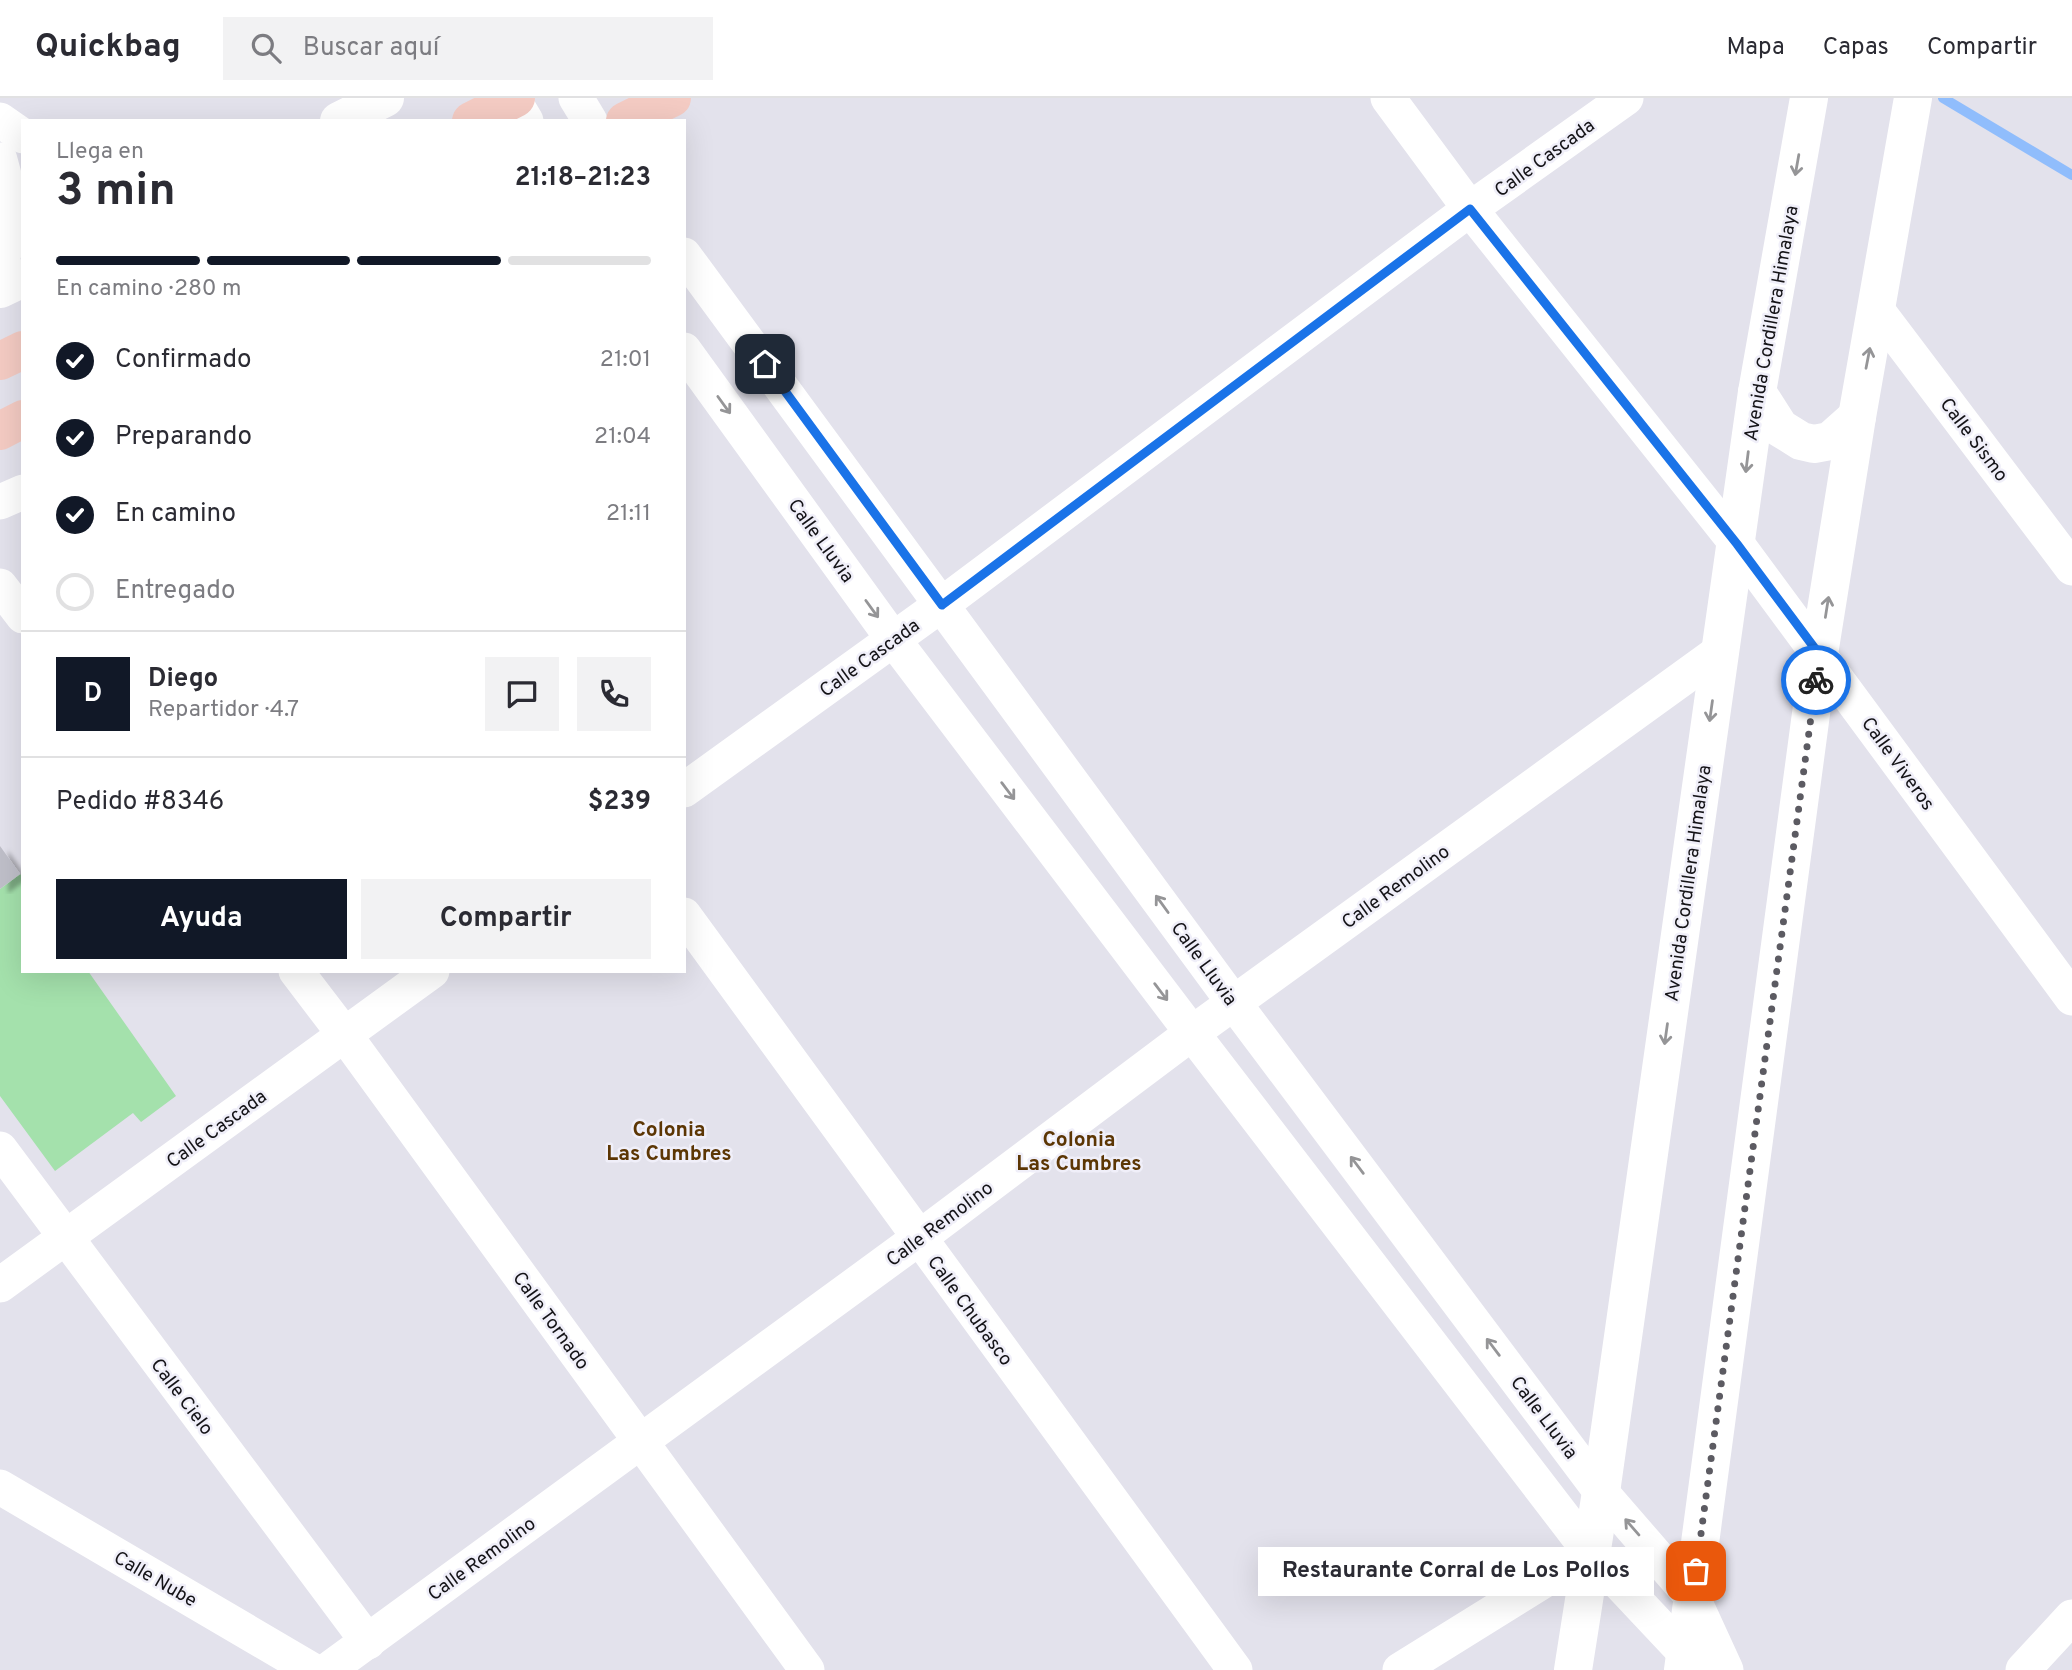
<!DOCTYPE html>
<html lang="es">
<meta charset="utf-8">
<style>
:root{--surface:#fff;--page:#f2f2f3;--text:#2b2b33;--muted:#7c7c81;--line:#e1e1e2;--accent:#111827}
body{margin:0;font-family:Overpass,sans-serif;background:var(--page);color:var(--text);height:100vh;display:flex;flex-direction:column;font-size:26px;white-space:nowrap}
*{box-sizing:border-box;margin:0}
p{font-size:23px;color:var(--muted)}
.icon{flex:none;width:38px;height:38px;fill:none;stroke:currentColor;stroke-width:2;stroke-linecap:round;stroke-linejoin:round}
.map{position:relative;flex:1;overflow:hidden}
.sheet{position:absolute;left:21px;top:21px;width:665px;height:854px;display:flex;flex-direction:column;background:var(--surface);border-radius:0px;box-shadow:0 7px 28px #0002}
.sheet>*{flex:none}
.pin{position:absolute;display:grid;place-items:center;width:60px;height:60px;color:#fff;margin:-30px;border-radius:14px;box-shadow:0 4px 10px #0006}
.courier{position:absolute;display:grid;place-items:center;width:70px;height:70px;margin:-35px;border:5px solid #1a73e8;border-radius:50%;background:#fff;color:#222;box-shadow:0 2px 9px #0007}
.bubble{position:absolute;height:49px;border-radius:0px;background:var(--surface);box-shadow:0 7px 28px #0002;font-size:23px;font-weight:700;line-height:49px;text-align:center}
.headline em{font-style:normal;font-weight:700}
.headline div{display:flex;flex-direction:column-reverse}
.headline{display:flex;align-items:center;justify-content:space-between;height:119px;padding:0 35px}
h1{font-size:46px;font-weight:700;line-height:52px}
.bar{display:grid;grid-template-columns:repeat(4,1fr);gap:10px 7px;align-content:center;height:84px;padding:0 35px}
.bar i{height:9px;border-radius:5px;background:var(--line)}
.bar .on{background:var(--accent)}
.bar p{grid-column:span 4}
.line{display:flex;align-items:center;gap:18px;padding:0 35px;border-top:2px solid var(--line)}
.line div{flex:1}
.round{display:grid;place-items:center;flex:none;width:74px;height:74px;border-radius:0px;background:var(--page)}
ol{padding:0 35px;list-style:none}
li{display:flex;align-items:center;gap:21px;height:77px}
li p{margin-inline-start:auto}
li .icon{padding:7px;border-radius:50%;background:var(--accent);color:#fff;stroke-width:4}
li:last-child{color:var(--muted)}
li i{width:38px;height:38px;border:4px solid var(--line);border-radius:50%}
.button{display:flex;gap:14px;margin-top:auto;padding:14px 35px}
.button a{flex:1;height:80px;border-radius:0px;background:var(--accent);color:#fff;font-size:28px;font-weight:700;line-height:80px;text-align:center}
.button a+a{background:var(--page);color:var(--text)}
header{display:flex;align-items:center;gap:42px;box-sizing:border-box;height:98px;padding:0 35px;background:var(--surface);border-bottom:2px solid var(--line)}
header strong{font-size:33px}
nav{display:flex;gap:38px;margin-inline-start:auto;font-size:24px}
.search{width:490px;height:63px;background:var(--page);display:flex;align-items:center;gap:18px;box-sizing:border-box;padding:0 24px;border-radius:0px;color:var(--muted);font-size:26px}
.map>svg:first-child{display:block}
.green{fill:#a4e1ac}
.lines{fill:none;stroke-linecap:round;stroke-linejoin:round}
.stream{stroke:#90bdfc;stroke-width:10}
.building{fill:#bfbfc9;filter:url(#shadow)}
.minor{stroke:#fff;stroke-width:35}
.tertiary{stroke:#fff;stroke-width:38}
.secondary{stroke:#fff;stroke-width:38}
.trunk{stroke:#f4cbc3;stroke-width:38}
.oneway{stroke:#959597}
.done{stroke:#5c5b62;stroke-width:7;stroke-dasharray:0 12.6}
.route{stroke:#1a73e8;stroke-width:9}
.labels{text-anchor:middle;stroke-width:5;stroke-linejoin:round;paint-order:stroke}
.street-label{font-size:19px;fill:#141317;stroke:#f0eff9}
.neighbourhood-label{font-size:21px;font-weight:bold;fill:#5c3604;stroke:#f0eff9}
</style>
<header>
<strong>Quickbag</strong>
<div class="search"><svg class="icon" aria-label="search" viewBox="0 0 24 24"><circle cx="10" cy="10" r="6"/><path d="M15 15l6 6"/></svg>Buscar aquí</div>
<nav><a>Mapa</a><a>Capas</a><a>Compartir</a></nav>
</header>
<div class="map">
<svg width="2072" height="1572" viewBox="0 0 2072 1572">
<defs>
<filter id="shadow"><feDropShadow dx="8" dy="4.5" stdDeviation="2" flood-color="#0004"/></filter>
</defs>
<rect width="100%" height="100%" fill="#e3e2ec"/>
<!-- green -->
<polygon class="green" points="20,776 23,780 23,873 88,873 176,998 141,1024 133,1015 55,1073 0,998 0,791"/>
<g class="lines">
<!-- stream -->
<polyline class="stream" points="1943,0 2072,77"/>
</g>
<!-- building -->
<polygon class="building" points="0,748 20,776 0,791"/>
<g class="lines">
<!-- minor -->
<g class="minor">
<polyline points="576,0 590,23"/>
<polyline points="1388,0 1470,111 1737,446 2072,900"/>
<polyline points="513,1 526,23"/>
<polyline points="0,22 23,38"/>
<path d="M0 62C11 98 13 132 0 168"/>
<polyline points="684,157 1234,905 1601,1394 1693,1500 1726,1572"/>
<polyline points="1877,212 2072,470"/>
<polyline points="684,252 893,541 1192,935 1590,1454 1685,1555 1706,1564"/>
<polyline points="0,404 23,394"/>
<polyline points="0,488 23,518"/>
<polyline points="684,692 941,507 1470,111 1626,0"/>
<polyline points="684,817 1235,1572"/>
<polyline points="296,873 344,936 807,1572"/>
<polyline points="0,1051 368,1544"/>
<polyline points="0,1187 432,873"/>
<polyline points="0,1389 312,1572"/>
<polyline points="328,1572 919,1140 1192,935 1719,554"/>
<polyline points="1400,1572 1590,1454"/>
<polyline points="2023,1572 2072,1519"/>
</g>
<!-- tertiary -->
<g class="tertiary">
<polyline points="339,23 385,0"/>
<polyline points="0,191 23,180"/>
</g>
<!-- secondary -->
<g class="secondary">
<polyline points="1757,294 1780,330 1801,343 1814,346 1830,343 1857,319"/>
<polyline points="1573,1572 1601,1394 1757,294 1809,0"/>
<polyline points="1683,1572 1819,556 1857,319 1913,0"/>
</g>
<!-- trunk -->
<g class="trunk">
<polyline points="471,23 516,0"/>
<polyline points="625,23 672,0"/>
<polyline points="0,263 23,252"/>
<polyline points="0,333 23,321"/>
</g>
</g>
<!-- one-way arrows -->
<defs><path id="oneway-shaft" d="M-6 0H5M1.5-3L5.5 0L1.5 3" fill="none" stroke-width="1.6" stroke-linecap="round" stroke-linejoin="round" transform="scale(1.75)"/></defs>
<g class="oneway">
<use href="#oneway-shaft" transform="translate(1797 67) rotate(100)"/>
<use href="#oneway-shaft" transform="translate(1868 260) rotate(-79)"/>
<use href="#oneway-shaft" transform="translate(724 307) rotate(54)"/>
<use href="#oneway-shaft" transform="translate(1747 364) rotate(97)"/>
<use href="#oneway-shaft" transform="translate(1827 509) rotate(-81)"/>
<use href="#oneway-shaft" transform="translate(872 511) rotate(54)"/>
<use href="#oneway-shaft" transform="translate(1711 613) rotate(98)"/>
<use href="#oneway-shaft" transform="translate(1008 693) rotate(53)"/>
<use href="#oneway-shaft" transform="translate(1162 806) rotate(-126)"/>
<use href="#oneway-shaft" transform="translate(1161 894) rotate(53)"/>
<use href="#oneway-shaft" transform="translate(1666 936) rotate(98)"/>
<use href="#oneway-shaft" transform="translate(1357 1067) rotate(-127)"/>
<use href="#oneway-shaft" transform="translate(1493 1249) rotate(-127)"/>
<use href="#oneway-shaft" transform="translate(1632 1429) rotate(-131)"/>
</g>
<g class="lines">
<!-- done -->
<polyline class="done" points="1696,1473 1816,582"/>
<!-- route -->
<polyline class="route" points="765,266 942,507 1470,111 1737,446 1819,556 1816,582"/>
</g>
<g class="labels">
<!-- street labels -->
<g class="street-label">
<text transform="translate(1544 59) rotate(-36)" y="7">Calle Cascada</text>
<text transform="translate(1770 225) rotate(-80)" y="7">Avenida Cordillera Himalaya</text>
<text transform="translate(1975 341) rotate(53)" y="7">Calle Sismo</text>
<text transform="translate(822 442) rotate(54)" y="7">Calle Lluvia</text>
<text transform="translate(869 559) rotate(-36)" y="7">Calle Cascada</text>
<text transform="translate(1899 665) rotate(54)" y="7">Calle Viveros</text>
<text transform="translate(1687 785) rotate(-82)" y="7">Avenida Cordillera Himalaya</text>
<text transform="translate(1395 788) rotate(-36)" y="7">Calle Remolino</text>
<text transform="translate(1205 865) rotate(54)" y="7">Calle Lluvia</text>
<text transform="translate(216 1030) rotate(-36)" y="7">Calle Cascada</text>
<text transform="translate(939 1125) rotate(-37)" y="7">Calle Remolino</text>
<text transform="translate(971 1212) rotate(54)" y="7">Calle Chubasco</text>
<text transform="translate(552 1222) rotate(54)" y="7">Calle Tornado</text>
<text transform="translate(183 1298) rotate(53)" y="7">Calle Cielo</text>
<text transform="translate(1545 1319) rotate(53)" y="7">Calle Lluvia</text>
<text transform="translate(481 1460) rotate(-36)" y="7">Calle Remolino</text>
<text transform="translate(156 1480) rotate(30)" y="7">Calle Nube</text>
</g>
<!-- neighbourhood labels -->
<g class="neighbourhood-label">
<text x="669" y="1038">Colonia<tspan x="669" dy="24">Las Cumbres</tspan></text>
<text x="1079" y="1048">Colonia<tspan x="1079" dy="24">Las Cumbres</tspan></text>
</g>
</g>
</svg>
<div class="pin" style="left:1696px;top:1473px;background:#ea580c"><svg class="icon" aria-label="bag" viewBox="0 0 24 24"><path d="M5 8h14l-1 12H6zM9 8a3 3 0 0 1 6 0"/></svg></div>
<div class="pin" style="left:765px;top:266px;background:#1f2937"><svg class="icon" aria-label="home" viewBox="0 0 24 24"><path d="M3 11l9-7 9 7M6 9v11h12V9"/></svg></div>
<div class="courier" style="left:1816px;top:582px"><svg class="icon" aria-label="bike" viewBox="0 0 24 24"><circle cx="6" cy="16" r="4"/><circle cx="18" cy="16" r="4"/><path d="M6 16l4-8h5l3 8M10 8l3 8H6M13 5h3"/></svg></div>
<div class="bubble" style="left:1258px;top:1449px;width:396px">Restaurante Corral de Los Pollos</div>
<section class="sheet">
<div class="headline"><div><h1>3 min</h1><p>Llega en</p></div><em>21:18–21:23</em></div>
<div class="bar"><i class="on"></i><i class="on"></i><i class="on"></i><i></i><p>En camino · 280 m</p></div>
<ol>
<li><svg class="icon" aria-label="check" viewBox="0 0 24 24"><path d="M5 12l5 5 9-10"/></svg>Confirmado<p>21:01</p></li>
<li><svg class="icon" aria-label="check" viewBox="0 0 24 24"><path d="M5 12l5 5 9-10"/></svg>Preparando<p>21:04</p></li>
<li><svg class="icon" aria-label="check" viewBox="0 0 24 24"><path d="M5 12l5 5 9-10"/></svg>En camino<p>21:11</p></li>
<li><i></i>Entregado</li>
</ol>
<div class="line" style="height:126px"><b class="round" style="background:var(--accent);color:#fff">D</b><div><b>Diego</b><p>Repartidor · 4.7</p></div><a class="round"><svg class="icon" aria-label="chat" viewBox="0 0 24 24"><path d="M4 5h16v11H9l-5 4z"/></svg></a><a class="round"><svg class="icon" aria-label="phone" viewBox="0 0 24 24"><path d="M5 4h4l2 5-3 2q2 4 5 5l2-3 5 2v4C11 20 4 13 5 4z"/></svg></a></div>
<div class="line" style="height:91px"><div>Pedido #8346</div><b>$239</b></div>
<div class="button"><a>Ayuda</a><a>Compartir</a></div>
</section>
</div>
